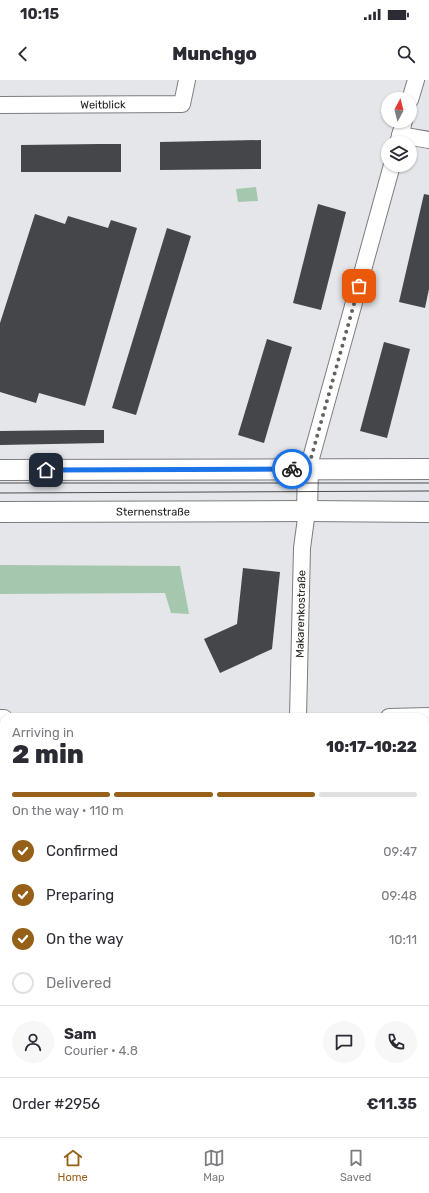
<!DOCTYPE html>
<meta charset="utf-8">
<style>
:root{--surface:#fff;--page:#f7f7f7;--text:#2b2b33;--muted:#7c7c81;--line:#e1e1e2;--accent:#966018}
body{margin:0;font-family:Rubik,sans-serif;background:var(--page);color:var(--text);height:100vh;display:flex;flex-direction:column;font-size:15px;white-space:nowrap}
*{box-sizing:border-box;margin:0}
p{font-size:13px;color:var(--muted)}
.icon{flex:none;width:22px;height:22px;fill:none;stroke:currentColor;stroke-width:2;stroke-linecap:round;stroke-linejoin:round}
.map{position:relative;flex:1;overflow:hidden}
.details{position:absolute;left:0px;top:633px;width:429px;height:424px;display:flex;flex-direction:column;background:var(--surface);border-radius:12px 12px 0 0;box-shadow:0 1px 3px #0004}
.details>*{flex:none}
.needle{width:26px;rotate:7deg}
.fabs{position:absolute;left:381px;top:12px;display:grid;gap:8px}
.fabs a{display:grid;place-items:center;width:36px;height:36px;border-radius:50%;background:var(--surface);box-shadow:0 1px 3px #0004;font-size:20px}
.pin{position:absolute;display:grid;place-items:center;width:34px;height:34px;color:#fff;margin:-17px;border-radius:8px;box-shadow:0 2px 6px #0006}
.courier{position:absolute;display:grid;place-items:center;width:40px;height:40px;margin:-20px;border:3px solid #1a73e8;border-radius:50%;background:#fff;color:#222;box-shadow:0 1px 5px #0007}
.head em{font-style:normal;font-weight:800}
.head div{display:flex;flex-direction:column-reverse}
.head{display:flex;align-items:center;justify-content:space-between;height:68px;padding:0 12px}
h1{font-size:26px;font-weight:800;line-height:30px}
.bar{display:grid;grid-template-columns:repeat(4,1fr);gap:6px 4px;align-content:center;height:48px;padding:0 12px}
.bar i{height:5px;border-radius:3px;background:var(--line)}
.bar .current{background:var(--accent)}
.bar p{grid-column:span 4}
.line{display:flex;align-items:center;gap:10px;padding:0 12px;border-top:1px solid var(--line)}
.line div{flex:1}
.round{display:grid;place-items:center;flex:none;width:42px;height:42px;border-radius:21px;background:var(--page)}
ol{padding:0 12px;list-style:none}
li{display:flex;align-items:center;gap:12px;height:44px}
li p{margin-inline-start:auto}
li .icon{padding:4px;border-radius:50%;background:var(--accent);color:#fff;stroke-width:4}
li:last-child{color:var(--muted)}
li i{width:22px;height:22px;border:2px solid var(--line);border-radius:50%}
.status{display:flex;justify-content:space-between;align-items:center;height:28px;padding:0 20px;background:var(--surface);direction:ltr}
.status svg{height:11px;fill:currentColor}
header{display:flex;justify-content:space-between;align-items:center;height:52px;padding:0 12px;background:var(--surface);font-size:18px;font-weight:800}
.tab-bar{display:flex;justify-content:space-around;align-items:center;height:56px;border-top:1px solid var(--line);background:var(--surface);font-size:11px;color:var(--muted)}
.tab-bar a{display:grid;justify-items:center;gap:2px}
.tab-bar .current{color:var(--accent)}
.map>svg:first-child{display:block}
.green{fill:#a4c7ad}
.building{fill:#444649}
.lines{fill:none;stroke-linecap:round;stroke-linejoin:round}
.minor-casing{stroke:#7c7d81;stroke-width:18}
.tertiary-casing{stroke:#7c7d81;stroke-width:22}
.minor{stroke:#fff;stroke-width:16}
.tertiary{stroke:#fff;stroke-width:20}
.tram{stroke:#4b4c4e;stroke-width:1}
.done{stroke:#626365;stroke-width:4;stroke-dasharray:0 7.2}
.route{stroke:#1a73e8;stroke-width:5}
.labels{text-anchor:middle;stroke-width:4;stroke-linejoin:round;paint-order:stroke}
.street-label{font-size:11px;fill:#1c1c1e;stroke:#e4e6ea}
</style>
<div class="status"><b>10:15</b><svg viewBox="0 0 49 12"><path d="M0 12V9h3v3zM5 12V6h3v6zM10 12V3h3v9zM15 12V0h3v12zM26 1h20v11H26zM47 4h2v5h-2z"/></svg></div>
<header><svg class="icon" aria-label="back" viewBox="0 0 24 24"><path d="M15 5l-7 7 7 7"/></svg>Munchgo<svg class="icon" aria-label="search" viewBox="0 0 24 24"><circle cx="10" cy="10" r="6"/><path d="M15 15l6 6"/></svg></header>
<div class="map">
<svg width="429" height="1057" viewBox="0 0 429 1057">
<rect width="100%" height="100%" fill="#e4e6ea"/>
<!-- green -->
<g class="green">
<polygon points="256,107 258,121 238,122 236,109"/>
<polygon points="0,485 180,486 189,534 171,533 165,513 0,514"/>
<polygon points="425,643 429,643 429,1057 0,1057 0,647 4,647 4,1053 425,1053"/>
</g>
<!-- building -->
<g class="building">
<polygon points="261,60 261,89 160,90 160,62"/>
<polygon points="99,64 121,64 121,92 21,92 21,65"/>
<polygon points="424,114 429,115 429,209 425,228 399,222"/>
<polygon points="318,124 346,132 321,230 293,223"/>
<polygon points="35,134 65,144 68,136 108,148 111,140 137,148 85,326 39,313 36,323 0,312 0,243"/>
<polygon points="167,148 191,156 136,335 112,328"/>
<polygon points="267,259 292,267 264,363 238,355"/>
<polygon points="384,262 410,269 387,358 360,351"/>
<polygon points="83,350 104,350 104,363 0,365 0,351"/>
<polygon points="243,488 280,492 272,569 220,593 204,559 237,544"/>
</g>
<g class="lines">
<!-- minor casing -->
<g class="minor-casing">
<g id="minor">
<polyline points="410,20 416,0"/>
<path id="s1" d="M0 25 182 24 187 0"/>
<polyline points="400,55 429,60"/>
<polyline points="398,63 404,41"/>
<polyline points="308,389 392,85"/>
<path id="s2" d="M298 637 302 468 307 431"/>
<polyline points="389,637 429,636"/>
<polyline points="0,638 4,638"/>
<polyline points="301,1057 302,1053"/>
</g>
</g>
<!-- tertiary casing -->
<g class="tertiary-casing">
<g id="tertiary">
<polyline points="0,390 429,389"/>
<polyline points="307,431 308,389"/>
<path id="s3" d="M0 432 307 431 429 432"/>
</g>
</g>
<!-- minor -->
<use href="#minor" class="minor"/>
<!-- tertiary -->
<use href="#tertiary" class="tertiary"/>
<!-- tram -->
<g class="tram">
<polyline points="0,403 429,403"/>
<polyline points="0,413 429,411"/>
</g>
</g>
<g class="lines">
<!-- done -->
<polyline class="done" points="292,389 308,389 359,206"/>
<!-- route -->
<polyline class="route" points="46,390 292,389"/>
</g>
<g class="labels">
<!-- street labels -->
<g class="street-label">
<text dy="4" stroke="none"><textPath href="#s1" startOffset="103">Weitblick</textPath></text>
<text dy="4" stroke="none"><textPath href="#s3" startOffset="153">Sternenstraße</textPath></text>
<text dy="4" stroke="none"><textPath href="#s2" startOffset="103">Makarenkostraße</textPath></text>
</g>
</g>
</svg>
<div class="fabs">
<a><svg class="needle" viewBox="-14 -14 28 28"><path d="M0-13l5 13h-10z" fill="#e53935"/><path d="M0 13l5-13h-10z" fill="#7c7c81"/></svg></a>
<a><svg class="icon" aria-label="layers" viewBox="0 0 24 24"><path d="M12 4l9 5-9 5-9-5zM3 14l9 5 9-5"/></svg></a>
</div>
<div class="pin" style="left:359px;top:206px;background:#ea580c"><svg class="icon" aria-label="bag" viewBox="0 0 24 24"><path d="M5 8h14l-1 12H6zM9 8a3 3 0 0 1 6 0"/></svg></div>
<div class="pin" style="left:46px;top:390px;background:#1f2937"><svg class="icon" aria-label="home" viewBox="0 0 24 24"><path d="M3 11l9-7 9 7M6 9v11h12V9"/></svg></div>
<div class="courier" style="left:292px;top:389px"><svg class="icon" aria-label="bike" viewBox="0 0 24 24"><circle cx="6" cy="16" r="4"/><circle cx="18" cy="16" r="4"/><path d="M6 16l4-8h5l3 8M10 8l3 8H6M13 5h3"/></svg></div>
<section class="details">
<div class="head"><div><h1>2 min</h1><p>Arriving in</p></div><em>10:17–10:22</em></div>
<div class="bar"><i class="current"></i><i class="current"></i><i class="current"></i><i></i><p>On the way · 110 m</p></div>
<ol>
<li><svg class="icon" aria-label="check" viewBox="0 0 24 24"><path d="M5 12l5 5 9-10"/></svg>Confirmed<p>09:47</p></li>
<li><svg class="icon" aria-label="check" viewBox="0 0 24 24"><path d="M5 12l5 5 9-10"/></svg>Preparing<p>09:48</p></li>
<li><svg class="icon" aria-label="check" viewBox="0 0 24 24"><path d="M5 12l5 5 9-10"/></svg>On the way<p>10:11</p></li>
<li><i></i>Delivered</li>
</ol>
<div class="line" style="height:72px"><a class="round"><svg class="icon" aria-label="person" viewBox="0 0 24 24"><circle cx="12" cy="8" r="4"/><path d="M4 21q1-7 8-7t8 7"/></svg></a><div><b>Sam</b><p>Courier · 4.8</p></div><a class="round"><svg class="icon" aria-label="chat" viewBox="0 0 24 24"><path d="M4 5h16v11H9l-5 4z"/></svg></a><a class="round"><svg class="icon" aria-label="phone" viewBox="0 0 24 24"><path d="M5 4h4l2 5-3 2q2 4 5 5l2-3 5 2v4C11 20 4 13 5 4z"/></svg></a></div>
<div class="line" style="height:52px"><div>Order #2956</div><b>€11.35</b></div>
</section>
</div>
<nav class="tab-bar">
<a class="current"><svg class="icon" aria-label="home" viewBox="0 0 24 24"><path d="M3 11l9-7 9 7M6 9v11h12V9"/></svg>Home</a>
<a><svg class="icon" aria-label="map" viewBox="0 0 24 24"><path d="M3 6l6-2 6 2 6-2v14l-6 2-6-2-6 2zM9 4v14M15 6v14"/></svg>Map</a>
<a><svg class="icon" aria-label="saved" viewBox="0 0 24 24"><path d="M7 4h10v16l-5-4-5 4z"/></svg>Saved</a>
</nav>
